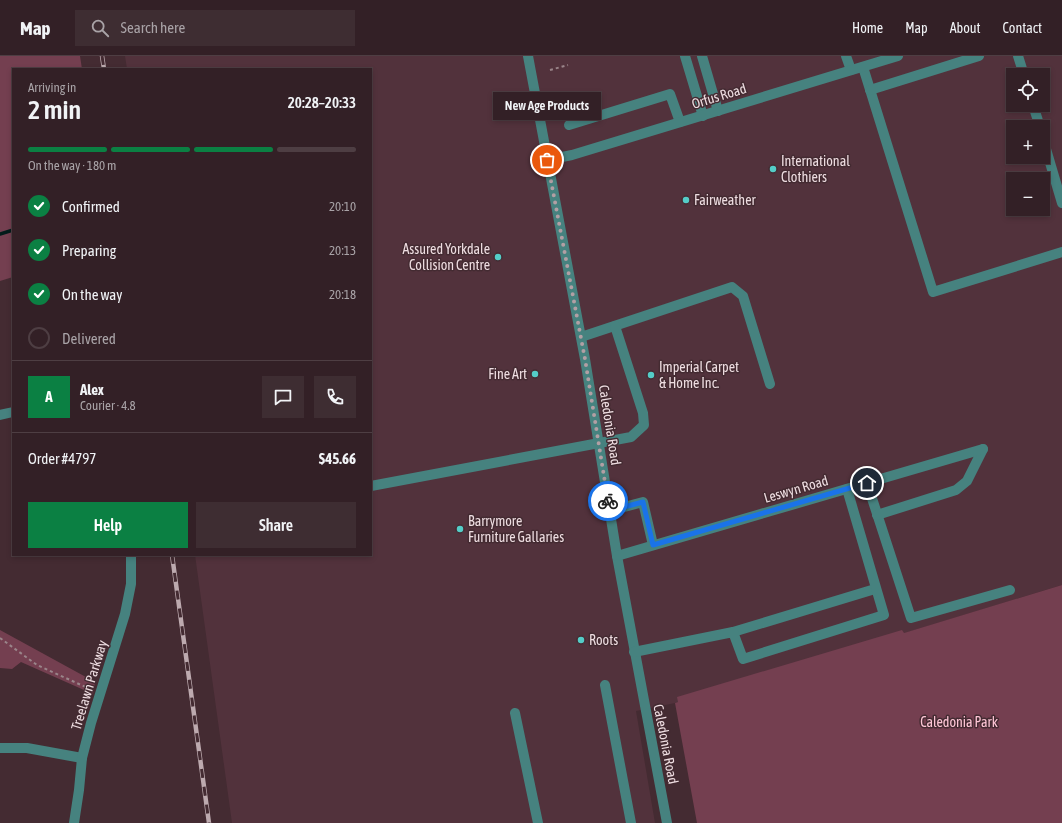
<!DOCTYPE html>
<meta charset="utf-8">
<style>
:root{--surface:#332026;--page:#3e2d32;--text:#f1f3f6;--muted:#a9a3a7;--line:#4e3e43;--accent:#0b8043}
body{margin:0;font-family:"Asap Condensed",sans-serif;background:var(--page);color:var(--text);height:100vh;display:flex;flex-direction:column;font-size:15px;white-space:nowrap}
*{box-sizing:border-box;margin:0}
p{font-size:13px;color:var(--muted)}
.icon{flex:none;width:22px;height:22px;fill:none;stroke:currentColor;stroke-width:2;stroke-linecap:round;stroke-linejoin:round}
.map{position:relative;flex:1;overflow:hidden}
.drawer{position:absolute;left:12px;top:12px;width:360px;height:488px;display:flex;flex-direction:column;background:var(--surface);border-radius:0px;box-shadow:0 2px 6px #0003,0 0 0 1px var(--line)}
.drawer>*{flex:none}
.tools{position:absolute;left:1006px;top:12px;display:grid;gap:8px}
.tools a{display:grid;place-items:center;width:44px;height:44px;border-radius:0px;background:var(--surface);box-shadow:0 2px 6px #0003,0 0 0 1px var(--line);font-size:20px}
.pin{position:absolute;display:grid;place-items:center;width:34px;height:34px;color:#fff;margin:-17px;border:2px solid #fff;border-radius:50%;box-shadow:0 1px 4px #0007}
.courier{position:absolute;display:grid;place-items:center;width:40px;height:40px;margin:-20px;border:3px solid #1a73e8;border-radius:50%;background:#fff;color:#222;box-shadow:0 1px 5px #0007}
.bubble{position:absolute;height:28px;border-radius:0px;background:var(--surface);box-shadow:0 2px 6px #0003,0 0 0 1px var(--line);font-size:13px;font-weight:600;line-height:28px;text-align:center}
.head em{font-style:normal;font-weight:600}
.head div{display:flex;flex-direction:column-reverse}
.head{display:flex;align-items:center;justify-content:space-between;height:68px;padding:0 16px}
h1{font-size:26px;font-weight:600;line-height:30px}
.bar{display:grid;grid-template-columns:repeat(4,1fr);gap:6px 4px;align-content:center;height:48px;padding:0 16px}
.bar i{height:5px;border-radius:3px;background:var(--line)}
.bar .on{background:var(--accent)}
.bar p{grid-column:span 4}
.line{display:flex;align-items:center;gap:10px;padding:0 16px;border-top:1px solid var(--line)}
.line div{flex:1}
.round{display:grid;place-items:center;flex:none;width:42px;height:42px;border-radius:0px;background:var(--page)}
ol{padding:0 16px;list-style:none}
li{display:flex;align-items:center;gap:12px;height:44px}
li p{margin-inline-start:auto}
li .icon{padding:4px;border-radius:50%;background:var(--accent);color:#fff;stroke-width:4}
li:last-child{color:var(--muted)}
li i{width:22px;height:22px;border:2px solid var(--line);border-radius:50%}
.action{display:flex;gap:8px;margin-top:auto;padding:8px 16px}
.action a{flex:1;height:46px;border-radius:0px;background:var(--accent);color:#fff;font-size:16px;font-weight:600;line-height:46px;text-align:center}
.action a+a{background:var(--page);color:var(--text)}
header{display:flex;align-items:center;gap:24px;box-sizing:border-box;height:56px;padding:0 20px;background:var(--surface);border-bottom:1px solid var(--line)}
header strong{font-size:19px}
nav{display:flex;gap:22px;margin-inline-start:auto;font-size:14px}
.search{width:280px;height:36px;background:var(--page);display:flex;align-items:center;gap:10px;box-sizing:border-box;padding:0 14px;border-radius:0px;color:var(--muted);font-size:15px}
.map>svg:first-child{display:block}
.built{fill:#52323c;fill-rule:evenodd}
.green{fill:#743f50}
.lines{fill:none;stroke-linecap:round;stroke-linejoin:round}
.stream{stroke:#031c1b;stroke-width:3.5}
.path{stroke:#9a858a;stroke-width:2;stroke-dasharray:3 3;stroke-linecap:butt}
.minor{stroke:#46827f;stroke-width:10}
.rail-casing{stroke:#bdaaaf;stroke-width:4.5}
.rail{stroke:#442b32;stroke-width:3;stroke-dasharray:9;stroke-linecap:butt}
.done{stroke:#b29fa4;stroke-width:4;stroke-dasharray:0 7.2}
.route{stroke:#1a73e8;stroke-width:5}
.poi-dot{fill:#54cdc8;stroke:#442b32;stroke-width:1.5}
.labels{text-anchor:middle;stroke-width:3;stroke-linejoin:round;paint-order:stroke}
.street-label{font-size:14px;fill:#eedde1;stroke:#442b32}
.poi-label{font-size:14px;fill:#eedde1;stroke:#442b32;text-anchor:start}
.park-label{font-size:14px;fill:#fec6d6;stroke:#442b32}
</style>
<header>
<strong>Map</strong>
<div class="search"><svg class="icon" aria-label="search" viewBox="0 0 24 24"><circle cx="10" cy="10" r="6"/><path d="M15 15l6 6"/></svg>Search here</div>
<nav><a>Home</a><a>Map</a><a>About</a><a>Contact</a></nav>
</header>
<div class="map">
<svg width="1062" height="767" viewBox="0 0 1062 767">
<rect width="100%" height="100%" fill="#442b32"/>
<!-- built -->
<path class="built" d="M125 0H1062V529L675 647 636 655 655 767H232L195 499H371V13H127ZM1013 19H1043V49H1013ZM1013 71H1043V101H1013ZM1013 123H1043V153H1013Z"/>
<!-- green -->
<g class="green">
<polygon points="0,0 80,0 82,13 13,13 13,221 0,225"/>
<polygon points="1062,529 1062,767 697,767 675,647 678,646 677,641 902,574 904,577"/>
<polygon points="0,574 95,626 93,638 21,606 12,613 0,612"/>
</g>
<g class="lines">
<!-- stream -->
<polyline class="stream" points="0,178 13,174"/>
<!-- path -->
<g class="path">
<polyline points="550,14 568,9"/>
<polyline points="0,582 37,609 90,633"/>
</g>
<!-- minor -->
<g class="minor">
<polyline points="528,0 585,303 617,500 667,767"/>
<polyline points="685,0 703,60"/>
<polyline points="702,0 718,55"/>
<polyline points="846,0 851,14"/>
<polyline points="1018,0 1024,19"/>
<polyline points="863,11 933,236 1062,196"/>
<polyline points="870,34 979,0"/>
<polyline points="1033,49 1040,71"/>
<polyline points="569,69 670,38 680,66"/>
<polyline points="1043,83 1062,147"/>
<polyline points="547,104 572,99 898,0"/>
<polyline points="581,281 732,231 743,240 770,328"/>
<polyline points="0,359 13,356"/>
<polyline points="867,427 911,562 1010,534"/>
<polyline points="371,430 631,381 644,369 643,357 615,270"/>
<polyline points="609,455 643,446 653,489"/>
<polyline points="877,459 956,434 967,425 983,393"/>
<polyline points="617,500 983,393"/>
<polyline points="733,576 875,533"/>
<polyline points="634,596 733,576 743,603 884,559 847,433"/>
<polyline points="605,629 631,767"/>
<polyline points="515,657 538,767"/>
<polyline points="0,692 27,692 82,702"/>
<polyline points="74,767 79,734 82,702 91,667 125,558 131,528 131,499"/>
</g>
<!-- rail casing -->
<g class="rail-casing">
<g id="rail">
<polyline points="102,0 104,13"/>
<polyline points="172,499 209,767"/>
</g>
</g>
<!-- rail -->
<use href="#rail" class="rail"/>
</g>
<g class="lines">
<!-- done -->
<polyline class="done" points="547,104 585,303 608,445"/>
<!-- route -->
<polyline class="route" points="608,445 609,455 643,446 653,489 867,427"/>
</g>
<!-- markers -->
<g class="poi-dot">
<circle cx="773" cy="113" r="4"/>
<circle cx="686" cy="144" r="4"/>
<circle cx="498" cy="201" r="4"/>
<circle cx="535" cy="318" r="4"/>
<circle cx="651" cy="319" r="4"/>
<circle cx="460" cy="473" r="4"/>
<circle cx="581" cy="584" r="4"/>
</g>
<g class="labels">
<!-- street labels -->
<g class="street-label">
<text transform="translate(719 40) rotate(-17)" y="5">Orfus Road</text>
<text transform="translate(610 369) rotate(81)" y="5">Caledonia Road</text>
<text transform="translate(796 433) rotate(-16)" y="5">Leswyn Road</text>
<text transform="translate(89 629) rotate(-73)" y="5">Treelawn Parkway</text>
<text transform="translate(666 688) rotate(79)" y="5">Caledonia Road</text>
</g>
<!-- poi labels -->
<g class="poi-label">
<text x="781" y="110">International<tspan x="781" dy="16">Clothiers</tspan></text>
<text x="694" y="149">Fairweather</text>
<text x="490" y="198" text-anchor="end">Assured Yorkdale<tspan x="490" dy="16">Collision Centre</tspan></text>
<text x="659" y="316">Imperial Carpet<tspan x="659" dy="16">&amp; Home Inc.</tspan></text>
<text x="527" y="323" text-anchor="end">Fine Art</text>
<text x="468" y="470">Barrymore<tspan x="468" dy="16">Furniture Gallaries</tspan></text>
<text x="589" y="589">Roots</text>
</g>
<!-- park labels -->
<g class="park-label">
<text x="959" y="671">Caledonia Park</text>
</g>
</g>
</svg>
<div class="tools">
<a><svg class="icon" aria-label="locate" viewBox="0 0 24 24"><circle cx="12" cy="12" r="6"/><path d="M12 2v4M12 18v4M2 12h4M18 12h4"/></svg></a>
<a>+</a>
<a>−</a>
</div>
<div class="pin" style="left:547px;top:104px;background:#ea580c"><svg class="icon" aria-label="bag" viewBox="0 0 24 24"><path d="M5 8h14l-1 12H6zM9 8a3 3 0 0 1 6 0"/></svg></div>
<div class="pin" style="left:867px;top:427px;background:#1f2937"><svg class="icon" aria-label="home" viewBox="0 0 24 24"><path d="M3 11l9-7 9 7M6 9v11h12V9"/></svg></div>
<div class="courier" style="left:608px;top:445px"><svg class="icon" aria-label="bike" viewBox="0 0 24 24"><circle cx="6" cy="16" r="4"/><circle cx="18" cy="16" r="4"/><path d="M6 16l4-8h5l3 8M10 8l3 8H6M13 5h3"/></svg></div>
<div class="bubble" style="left:493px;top:36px;width:108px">New Age Products</div>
<section class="drawer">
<div class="head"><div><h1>2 min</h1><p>Arriving in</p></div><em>20:28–20:33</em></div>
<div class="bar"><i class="on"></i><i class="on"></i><i class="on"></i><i></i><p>On the way · 180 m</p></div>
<ol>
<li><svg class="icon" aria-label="check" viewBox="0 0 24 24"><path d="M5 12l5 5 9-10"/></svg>Confirmed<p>20:10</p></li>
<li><svg class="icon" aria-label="check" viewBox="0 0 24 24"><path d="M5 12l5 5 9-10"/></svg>Preparing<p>20:13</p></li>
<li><svg class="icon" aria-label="check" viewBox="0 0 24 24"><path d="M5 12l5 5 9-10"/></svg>On the way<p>20:18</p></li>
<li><i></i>Delivered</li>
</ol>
<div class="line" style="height:72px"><b class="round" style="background:var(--accent);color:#fff">A</b><div><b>Alex</b><p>Courier · 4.8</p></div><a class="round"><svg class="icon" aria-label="chat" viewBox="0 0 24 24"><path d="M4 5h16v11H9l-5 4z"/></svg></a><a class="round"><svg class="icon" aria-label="phone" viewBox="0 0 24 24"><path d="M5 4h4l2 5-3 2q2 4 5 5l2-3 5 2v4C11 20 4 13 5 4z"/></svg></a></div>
<div class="line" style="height:52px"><div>Order #4797</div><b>$45.66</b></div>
<div class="action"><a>Help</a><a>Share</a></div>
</section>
</div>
